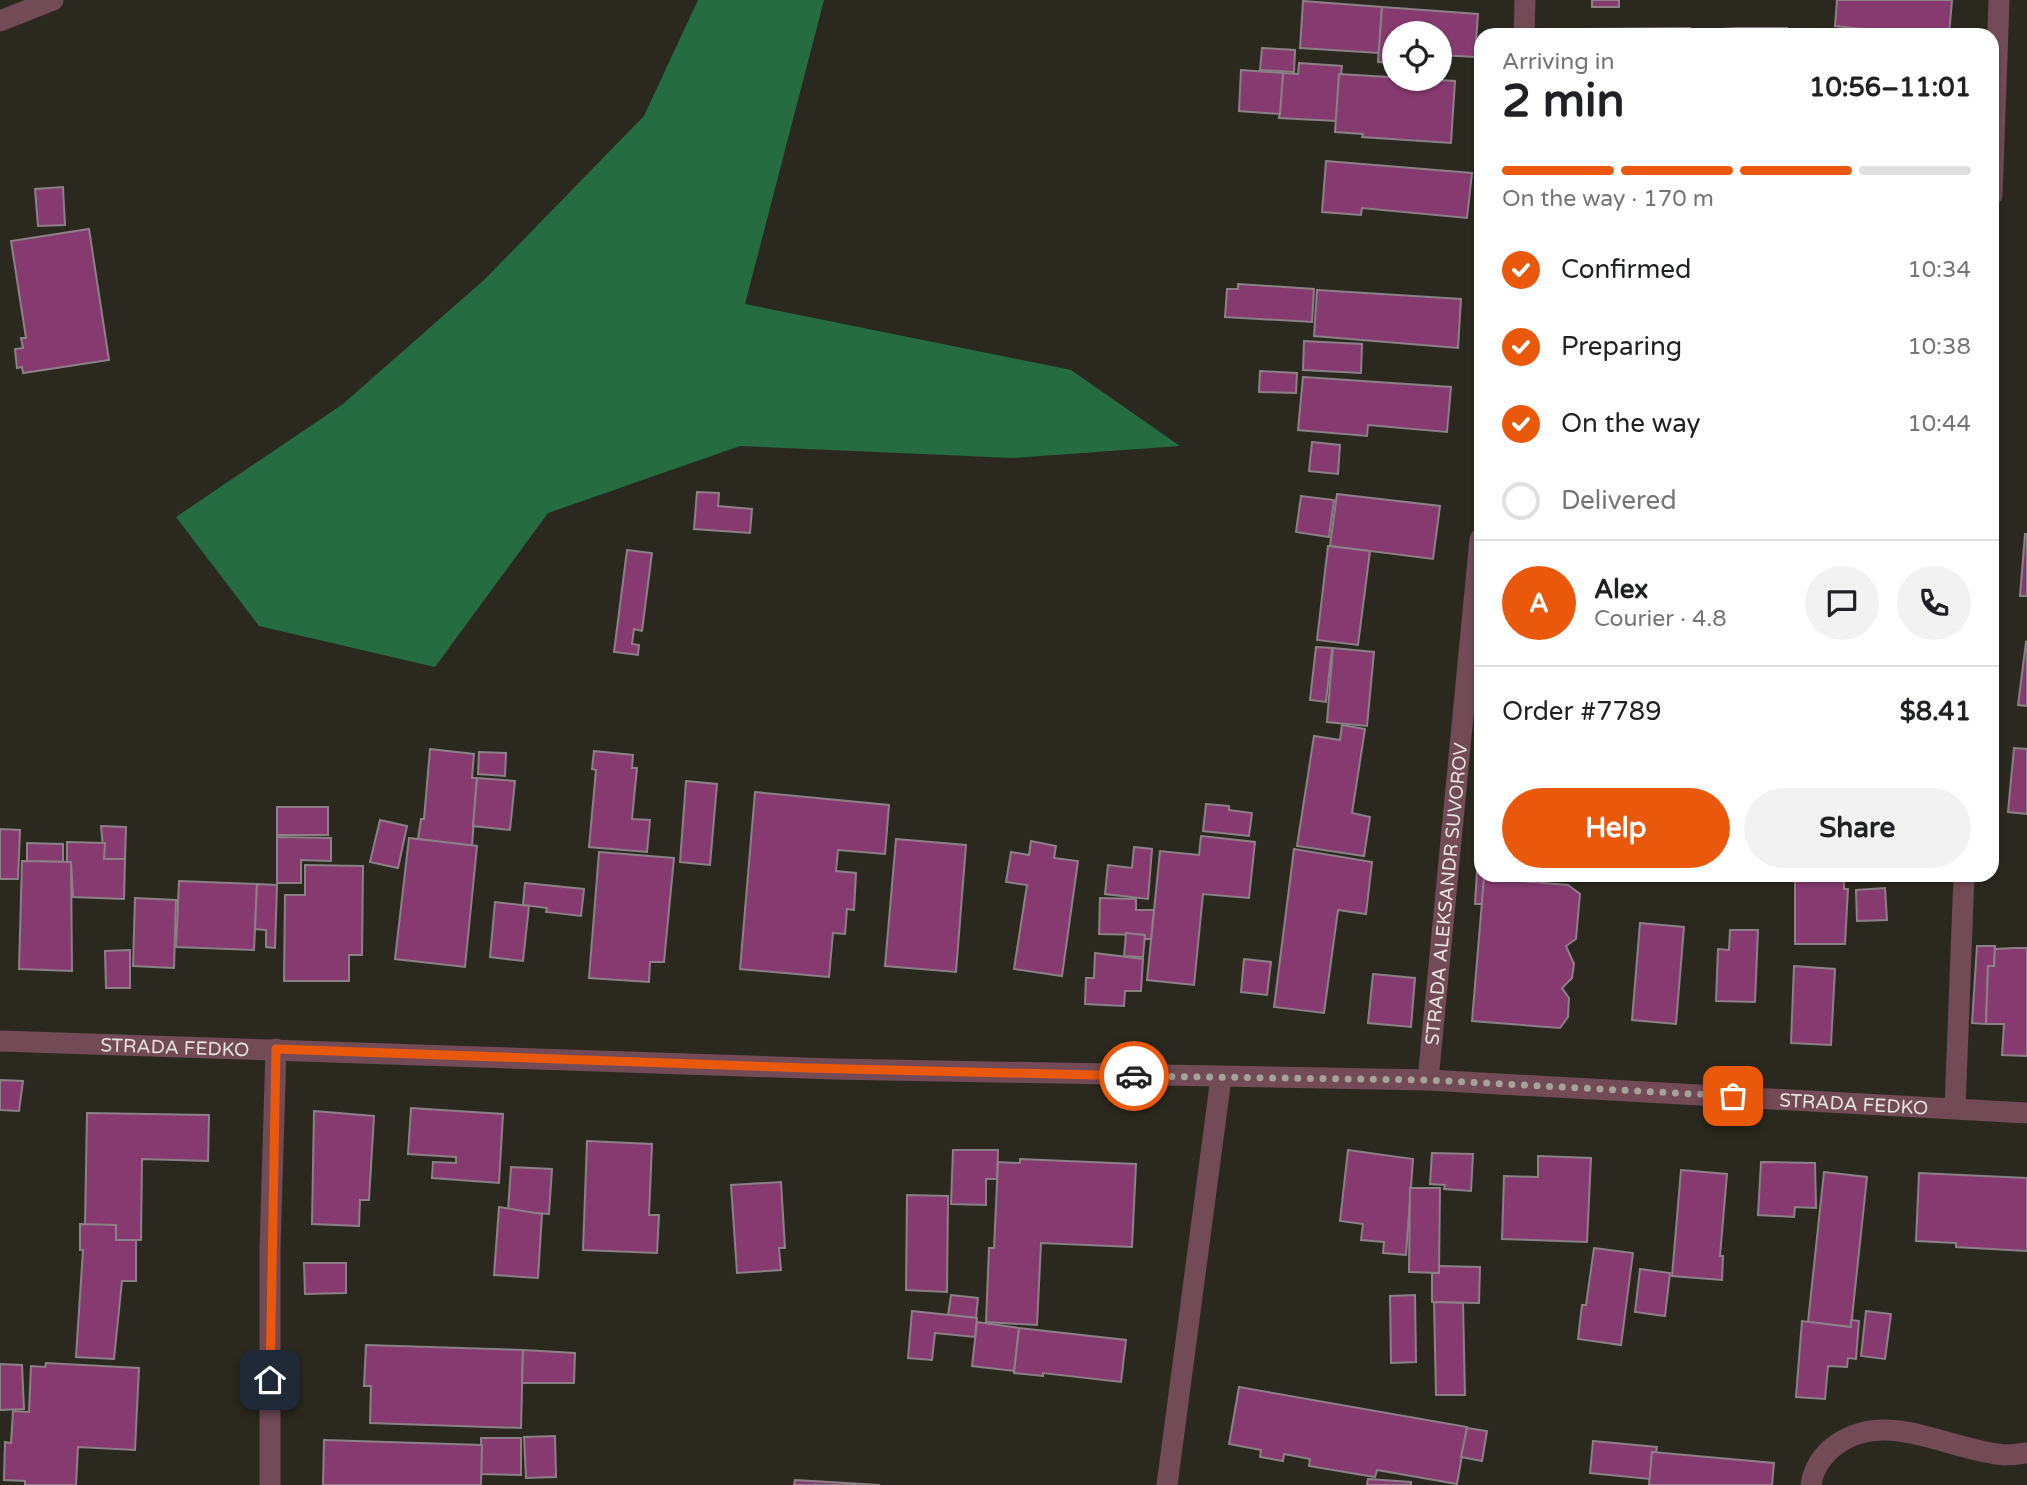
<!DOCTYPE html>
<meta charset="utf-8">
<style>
:root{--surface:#fff;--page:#f2f2f2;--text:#202124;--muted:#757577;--line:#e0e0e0;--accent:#ea580c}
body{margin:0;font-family:"Varela Round",sans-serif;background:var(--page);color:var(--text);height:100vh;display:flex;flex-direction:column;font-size:26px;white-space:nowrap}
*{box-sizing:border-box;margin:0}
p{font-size:23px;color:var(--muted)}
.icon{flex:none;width:38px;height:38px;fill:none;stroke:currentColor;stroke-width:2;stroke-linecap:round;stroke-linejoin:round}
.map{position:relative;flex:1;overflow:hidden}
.sheet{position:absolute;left:1474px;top:28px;width:525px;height:854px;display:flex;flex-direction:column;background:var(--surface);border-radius:21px;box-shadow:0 2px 5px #0004}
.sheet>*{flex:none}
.tools{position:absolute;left:1382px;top:21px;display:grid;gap:14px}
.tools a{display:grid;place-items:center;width:70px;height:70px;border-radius:50%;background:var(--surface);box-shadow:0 2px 5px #0004;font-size:35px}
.pin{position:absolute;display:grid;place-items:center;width:60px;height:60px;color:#fff;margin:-30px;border-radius:14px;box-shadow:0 4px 10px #0006}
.courier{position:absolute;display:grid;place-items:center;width:70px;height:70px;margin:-35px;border:5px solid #ea580c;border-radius:50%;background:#fff;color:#222;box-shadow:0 2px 9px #0007}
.overview em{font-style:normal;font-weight:700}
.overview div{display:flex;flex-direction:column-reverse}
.overview{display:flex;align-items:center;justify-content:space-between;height:119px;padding:0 28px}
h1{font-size:46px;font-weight:700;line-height:52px}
.bar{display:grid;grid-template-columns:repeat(4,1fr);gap:10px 7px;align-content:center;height:84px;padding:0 28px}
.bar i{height:9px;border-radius:5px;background:var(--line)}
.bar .on{background:var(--accent)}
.bar p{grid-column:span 4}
.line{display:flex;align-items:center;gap:18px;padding:0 28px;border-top:2px solid var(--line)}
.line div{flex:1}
.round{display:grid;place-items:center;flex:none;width:74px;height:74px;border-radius:37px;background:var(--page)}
ol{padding:0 28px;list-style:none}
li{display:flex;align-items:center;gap:21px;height:77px}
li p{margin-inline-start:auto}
li .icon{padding:7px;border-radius:50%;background:var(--accent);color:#fff;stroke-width:4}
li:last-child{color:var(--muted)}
li i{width:38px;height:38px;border:4px solid var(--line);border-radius:50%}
.action{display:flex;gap:14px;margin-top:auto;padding:14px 28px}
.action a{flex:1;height:80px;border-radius:42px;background:var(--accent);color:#fff;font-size:28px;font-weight:700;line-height:80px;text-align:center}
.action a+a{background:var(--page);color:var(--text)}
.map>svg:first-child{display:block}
.forest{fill:#256c42}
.building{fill:#863a70;stroke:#8c8087;stroke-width:2}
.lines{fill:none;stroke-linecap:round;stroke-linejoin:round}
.street{stroke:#734b57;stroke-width:21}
.done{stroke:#a4a29a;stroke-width:7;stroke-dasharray:0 12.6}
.route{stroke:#ea580c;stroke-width:9}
.labels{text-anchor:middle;stroke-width:7;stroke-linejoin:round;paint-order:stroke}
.street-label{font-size:19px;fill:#e5e3dd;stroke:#13120d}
</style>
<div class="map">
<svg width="2027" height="1485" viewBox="0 0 2027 1485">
<rect width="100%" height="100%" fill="#2b291f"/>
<!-- forest -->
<polygon class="forest" points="698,0 824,0 745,304 1071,370 1180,446 1013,458 740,446 548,513 435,667 259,626 176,517 343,404 485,279 644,116"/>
<!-- building -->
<g class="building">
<rect x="1592" y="0" width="27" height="7"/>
<polygon points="1837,0 1952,0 1949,35 1892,35 1892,32 1835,26"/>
<polygon points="1303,1 1382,7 1379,53 1300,48"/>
<polygon points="1382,7 1478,14 1475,57 1440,55 1440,33 1395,33 1395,63 1378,62"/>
<polygon points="1690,28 1690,35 1583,35 1583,29"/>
<polygon points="1736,28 1787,28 1787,35 1690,35 1690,31"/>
<polygon points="1262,48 1295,50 1294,72 1260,70"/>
<polygon points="1299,63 1342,66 1336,121 1279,118 1283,73 1298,74"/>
<polygon points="1241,70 1283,73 1280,114 1239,111"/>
<polygon points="1339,74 1455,81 1451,143 1362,137 1363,134 1335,132"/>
<polygon points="1326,161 1472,173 1467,218 1362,208 1361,215 1322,212"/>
<polygon points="63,187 65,225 38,226 35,189"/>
<polygon points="89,229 109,360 23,373 22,367 17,368 15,349 23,348 21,338 26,338 11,241"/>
<polygon points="1238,284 1314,289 1312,322 1225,317 1227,289 1238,289"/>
<polygon points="1317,290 1461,299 1458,348 1314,336"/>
<polygon points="1304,341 1362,344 1361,373 1303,370"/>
<polygon points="1260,371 1297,373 1296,393 1259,392"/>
<polygon points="1303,377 1451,387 1447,432 1368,425 1367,436 1298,430"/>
<polygon points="1312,442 1340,445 1338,474 1309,471"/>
<polygon points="697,492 719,493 718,506 752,509 750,533 694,529"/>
<polygon points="1337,494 1440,506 1433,559 1330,546"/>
<polygon points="1301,496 1334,500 1329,537 1296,532"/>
<polygon points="2025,534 2027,534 2027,596 2020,596"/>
<polygon points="1328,546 1370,551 1358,645 1317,640"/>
<polygon points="627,550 652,553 642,631 634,629 632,644 639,645 638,655 614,652"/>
<polygon points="2026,642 2027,643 2027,706 2018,705"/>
<polygon points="1316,647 1332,648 1326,702 1310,700"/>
<polygon points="1333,648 1374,652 1367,726 1327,722"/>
<polygon points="1342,725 1365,729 1352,813 1370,817 1364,856 1297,846 1314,736 1340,740"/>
<polygon points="2014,748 2027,749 2027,814 2008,812"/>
<polygon points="430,749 474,754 472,778 477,778 472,846 418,839 421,819 424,819"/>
<polygon points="594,751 633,755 632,768 637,768 632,819 650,820 647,852 589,847 596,770 592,769"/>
<polygon points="479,752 506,753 505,776 478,774"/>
<polygon points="477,778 515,781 510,830 473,826"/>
<polygon points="686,781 717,784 710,865 680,862"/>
<polygon points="755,792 889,805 885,854 838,850 836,871 856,873 854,910 847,909 845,934 833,933 829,977 740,969"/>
<polygon points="1206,804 1229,806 1229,810 1252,813 1249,836 1203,831"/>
<rect x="277" y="807" width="51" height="28"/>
<polygon points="380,820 407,826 398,868 370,862"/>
<polygon points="1480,823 1480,875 1502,875 1501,879 1484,878 1482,904 1475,904"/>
<polygon points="101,826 126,827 125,859 104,859"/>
<polygon points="0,829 20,830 18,879 0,879"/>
<polygon points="1201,836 1255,842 1249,898 1203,894 1194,985 1147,980 1160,851 1199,855"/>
<polygon points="277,837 331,838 331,861 301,860 301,883 277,883"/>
<polygon points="409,838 477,846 465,967 395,959"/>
<polygon points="896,839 966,845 956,972 885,966"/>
<polygon points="1031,841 1056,846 1054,858 1078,861 1062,976 1014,969 1027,885 1006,882 1011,852 1029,855"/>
<polygon points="67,842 105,843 104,859 125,859 124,899 73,897 71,862 67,862"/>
<polygon points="27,843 63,844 63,862 27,861"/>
<polygon points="1134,847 1152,849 1148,899 1105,894 1108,865 1132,868"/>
<polygon points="1294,849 1372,862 1366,914 1338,910 1324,1013 1274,1007"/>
<polygon points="599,852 674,858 664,962 650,962 649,982 589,978"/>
<polygon points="22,861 71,862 72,971 19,969"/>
<polygon points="305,865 363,866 362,955 349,955 349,981 284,981 285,895 305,895"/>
<polygon points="1795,875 1844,875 1844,889 1848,889 1845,944 1795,944"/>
<polygon points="1484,878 1568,885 1580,894 1576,939 1566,946 1574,964 1572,978 1562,988 1569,998 1568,1017 1560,1028 1472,1021"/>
<polygon points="179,881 257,884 254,950 176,947"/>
<polygon points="525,883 584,889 581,916 546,912 547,908 523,905"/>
<polygon points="257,884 277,885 275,948 266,947 266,930 255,929"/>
<polygon points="1885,888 1887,920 1857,921 1856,890"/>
<polygon points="135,898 176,900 174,968 133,966"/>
<polygon points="1100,898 1136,899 1136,910 1154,910 1151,939 1145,939 1145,935 1099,934"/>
<polygon points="495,902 529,906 523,961 490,957"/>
<polygon points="1640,923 1684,927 1676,1024 1632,1020"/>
<polygon points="1730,930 1758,930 1755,1002 1716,1001 1718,949 1729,950"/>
<polygon points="1126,933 1145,935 1143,957 1124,956"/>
<polygon points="1977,946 1995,946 1994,966 1988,966 1986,1024 1972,1023"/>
<polygon points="2015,948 2027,948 2027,1056 2002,1055 2004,1024 1986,1024 1988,966 1994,966 1995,949"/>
<polygon points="130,950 130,988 106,988 105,951"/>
<polygon points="1095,953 1143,959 1141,991 1125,991 1124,1006 1085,1004 1086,978 1094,978"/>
<polygon points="1244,959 1271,962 1267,995 1241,992"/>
<polygon points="1794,966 1835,969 1831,1045 1791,1043"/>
<polygon points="1373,974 1415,978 1411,1027 1368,1023"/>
<polygon points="0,1080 23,1081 19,1111 0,1110"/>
<polygon points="411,1108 503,1114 499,1183 432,1178 433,1162 456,1163 456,1157 408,1154"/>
<polygon points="314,1111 374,1116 369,1200 360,1200 359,1226 312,1224"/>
<polygon points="87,1113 209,1115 208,1161 142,1159 141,1240 116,1240 116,1225 85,1225"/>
<polygon points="587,1141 652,1144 649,1215 659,1215 657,1253 583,1250"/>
<polygon points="953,1150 998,1150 997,1179 986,1179 986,1205 951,1204"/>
<polygon points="1348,1150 1413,1159 1406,1255 1383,1253 1384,1242 1361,1240 1363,1224 1340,1221"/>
<polygon points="1432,1153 1473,1154 1471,1191 1444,1189 1445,1185 1430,1184"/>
<polygon points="1538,1156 1591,1158 1587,1242 1502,1239 1504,1176 1538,1177"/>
<polygon points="1020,1159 1136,1164 1132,1247 1041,1243 1037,1325 986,1322 989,1248 994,1248 998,1162 1020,1163"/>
<polygon points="1761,1162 1815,1163 1816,1208 1795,1207 1794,1217 1758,1215"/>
<polygon points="511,1167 552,1169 549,1214 508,1211"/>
<polygon points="1681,1170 1727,1174 1720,1256 1723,1256 1722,1280 1672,1276"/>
<polygon points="1824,1172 1867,1177 1851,1327 1808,1322"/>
<polygon points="1919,1173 2027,1178 2027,1251 1956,1247 1956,1243 1916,1241"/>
<polygon points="781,1182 785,1248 779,1248 781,1270 737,1273 731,1185"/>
<polygon points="1410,1188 1440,1188 1439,1273 1409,1272"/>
<polygon points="907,1195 948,1196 947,1292 906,1290"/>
<polygon points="499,1207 542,1214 538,1278 494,1275"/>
<polygon points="80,1224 116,1225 116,1240 136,1240 136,1281 122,1281 114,1359 76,1357 83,1250 80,1250"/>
<polygon points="1594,1248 1633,1253 1621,1345 1578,1339 1582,1305 1586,1305"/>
<polygon points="304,1263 346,1263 346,1293 305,1294"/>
<polygon points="1439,1266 1480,1267 1479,1303 1432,1302 1432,1273 1439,1273"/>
<polygon points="1640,1269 1670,1273 1665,1316 1635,1312"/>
<polygon points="951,1295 978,1298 976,1318 948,1315"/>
<polygon points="1415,1295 1416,1362 1391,1363 1390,1296"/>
<polygon points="1434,1302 1463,1303 1465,1395 1436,1395"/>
<polygon points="912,1311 977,1318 975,1337 935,1333 932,1360 908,1358"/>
<polygon points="1866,1311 1891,1314 1885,1359 1861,1356"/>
<polygon points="1851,1320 1859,1321 1856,1359 1848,1358 1847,1367 1828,1366 1825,1399 1796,1397 1802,1321 1851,1327"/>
<polygon points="977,1322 1019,1328 1014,1371 972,1366"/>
<polygon points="1019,1328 1126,1340 1121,1382 1043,1373 1043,1376 1014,1373"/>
<polygon points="366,1345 523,1350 521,1428 370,1423 371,1386 364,1386"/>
<polygon points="523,1350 575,1353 574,1383 522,1383"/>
<polygon points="46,1363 139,1368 135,1450 78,1447 76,1485 25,1485 25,1481 4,1480 5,1442 11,1443 13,1411 29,1412 31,1366 45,1367"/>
<polygon points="0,1364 22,1365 24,1409 0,1410"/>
<polygon points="1239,1387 1467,1427 1457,1484 1377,1470 1375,1477 1309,1466 1310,1459 1284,1454 1283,1461 1260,1457 1261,1450 1229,1444"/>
<polygon points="1467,1428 1487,1431 1482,1461 1461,1457"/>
<polygon points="555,1436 556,1477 526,1478 524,1437"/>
<polygon points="481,1438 521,1438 521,1475 481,1474"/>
<polygon points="324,1440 482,1445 481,1485 323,1485"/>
<polygon points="1593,1441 1657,1447 1656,1453 1652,1452 1650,1479 1590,1473"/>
<polygon points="1652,1452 1774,1463 1772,1485 1649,1485"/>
<polygon points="1368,1479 1411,1482 1411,1485 1367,1485"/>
<polygon points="795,1480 880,1485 794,1485"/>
</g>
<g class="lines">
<!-- street -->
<g class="street">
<polyline points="0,21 53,0"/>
<polyline points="1524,35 1525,0"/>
<polyline points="1992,195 1999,0"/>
<path id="s1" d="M0 1041 835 1069 1428 1080 2027 1113"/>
<path id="s2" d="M1428 1080 1480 539"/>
<polyline points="1955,1108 1964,875"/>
<polyline points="270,1485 270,1249 276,1049"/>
<polyline points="1167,1485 1221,1078"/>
<path d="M1811 1485C1813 1469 1823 1454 1836 1445 1887 1408 1950 1451 2005 1455 2012 1455 2020 1454 2027 1453"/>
</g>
</g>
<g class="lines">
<!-- done -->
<polyline class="done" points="1134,1076 1428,1080 1733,1096"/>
<!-- route -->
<polyline class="route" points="270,1380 276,1049 807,1068 1134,1076"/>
</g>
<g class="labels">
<!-- street labels -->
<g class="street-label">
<text dy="7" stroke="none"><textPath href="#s2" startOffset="187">STRADA ALEKSANDR SUVOROV</textPath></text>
<text dy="7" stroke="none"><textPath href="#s1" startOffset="175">STRADA FEDKO</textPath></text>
<text dy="7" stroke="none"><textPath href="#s1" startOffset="1855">STRADA FEDKO</textPath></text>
</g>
</g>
</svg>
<div class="tools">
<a><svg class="icon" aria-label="locate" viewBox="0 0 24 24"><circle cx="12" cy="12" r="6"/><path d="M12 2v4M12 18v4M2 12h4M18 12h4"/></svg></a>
</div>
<div class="pin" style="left:1733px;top:1096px;background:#ea580c"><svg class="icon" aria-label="bag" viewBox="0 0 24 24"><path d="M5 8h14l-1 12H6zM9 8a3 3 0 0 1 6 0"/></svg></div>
<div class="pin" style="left:270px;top:1380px;background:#1f2937"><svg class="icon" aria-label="home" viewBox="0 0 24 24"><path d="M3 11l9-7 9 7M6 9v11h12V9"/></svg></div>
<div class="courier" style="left:1134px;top:1076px"><svg class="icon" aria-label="car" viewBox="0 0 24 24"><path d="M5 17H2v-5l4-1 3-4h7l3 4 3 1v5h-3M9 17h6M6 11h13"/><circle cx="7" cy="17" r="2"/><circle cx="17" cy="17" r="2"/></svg></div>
<section class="sheet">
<div class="overview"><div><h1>2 min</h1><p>Arriving in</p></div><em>10:56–11:01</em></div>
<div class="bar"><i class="on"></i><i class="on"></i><i class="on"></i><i></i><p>On the way · 170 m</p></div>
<ol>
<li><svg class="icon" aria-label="check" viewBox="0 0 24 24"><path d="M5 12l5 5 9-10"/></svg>Confirmed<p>10:34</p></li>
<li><svg class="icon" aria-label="check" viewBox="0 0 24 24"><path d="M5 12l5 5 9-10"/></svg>Preparing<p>10:38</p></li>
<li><svg class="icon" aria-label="check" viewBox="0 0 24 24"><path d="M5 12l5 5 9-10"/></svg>On the way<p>10:44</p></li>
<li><i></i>Delivered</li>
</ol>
<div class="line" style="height:126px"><b class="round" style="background:var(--accent);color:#fff">A</b><div><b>Alex</b><p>Courier · 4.8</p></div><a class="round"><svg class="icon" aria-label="chat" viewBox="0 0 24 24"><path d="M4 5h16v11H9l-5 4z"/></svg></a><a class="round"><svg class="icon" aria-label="phone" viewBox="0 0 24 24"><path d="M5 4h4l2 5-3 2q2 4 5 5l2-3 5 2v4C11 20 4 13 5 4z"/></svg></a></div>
<div class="line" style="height:91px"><div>Order #7789</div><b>$8.41</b></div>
<div class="action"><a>Help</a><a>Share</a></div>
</section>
</div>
